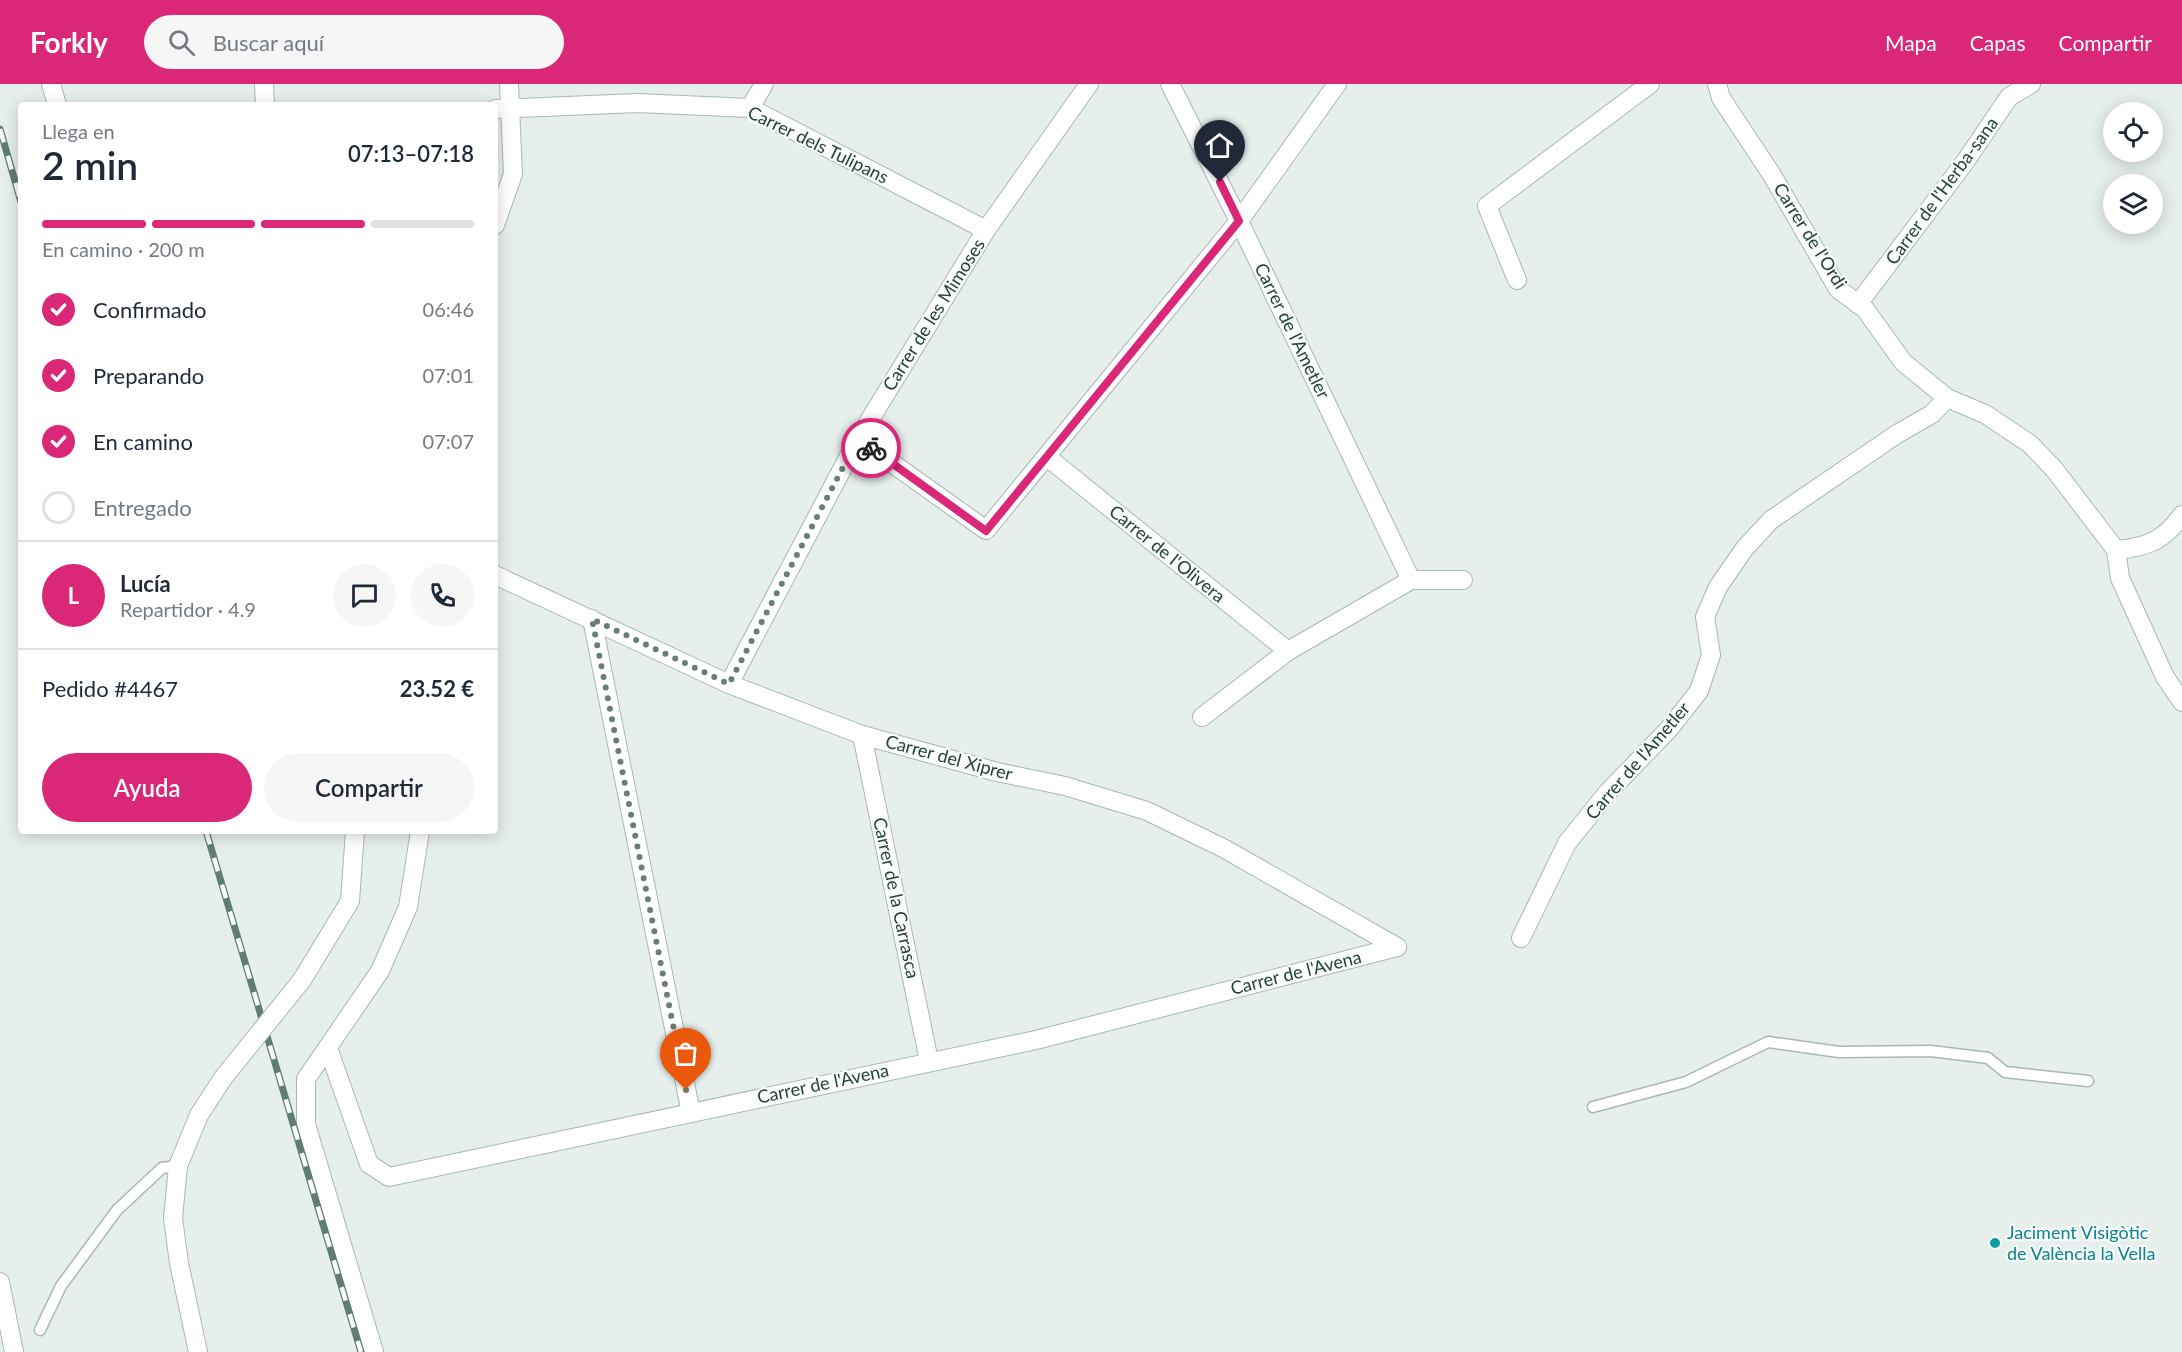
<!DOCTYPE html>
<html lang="es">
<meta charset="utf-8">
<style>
:root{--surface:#fff;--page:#f6f6f7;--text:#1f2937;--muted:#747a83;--line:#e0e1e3;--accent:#db2777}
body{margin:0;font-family:Lato,sans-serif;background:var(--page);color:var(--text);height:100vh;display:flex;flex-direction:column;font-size:22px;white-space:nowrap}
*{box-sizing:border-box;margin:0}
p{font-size:20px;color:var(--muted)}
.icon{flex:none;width:33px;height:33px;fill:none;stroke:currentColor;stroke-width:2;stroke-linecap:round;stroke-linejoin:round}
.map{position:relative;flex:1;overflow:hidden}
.sheet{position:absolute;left:18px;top:18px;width:480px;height:732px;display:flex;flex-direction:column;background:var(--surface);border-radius:6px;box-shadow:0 3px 15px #0003}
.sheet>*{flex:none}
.buttons{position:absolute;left:2103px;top:18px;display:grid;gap:12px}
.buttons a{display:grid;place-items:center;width:60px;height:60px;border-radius:50%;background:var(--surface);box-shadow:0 3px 15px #0003;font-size:30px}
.pin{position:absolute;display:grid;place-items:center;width:51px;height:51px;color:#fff;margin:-62px -26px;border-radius:50% 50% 50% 0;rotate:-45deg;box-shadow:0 0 6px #0007}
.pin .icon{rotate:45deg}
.courier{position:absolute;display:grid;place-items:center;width:60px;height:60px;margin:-30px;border:4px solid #db2777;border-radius:50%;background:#fff;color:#222;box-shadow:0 2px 8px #0007}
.head em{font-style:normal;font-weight:600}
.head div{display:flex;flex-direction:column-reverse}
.head{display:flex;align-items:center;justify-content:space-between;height:102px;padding:0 24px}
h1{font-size:39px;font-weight:600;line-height:45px}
.bar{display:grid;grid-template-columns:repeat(4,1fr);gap:9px 6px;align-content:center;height:72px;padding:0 24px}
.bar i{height:8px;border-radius:4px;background:var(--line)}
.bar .current{background:var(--accent)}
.bar p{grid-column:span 4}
.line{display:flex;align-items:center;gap:15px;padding:0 24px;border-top:2px solid var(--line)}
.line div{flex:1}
.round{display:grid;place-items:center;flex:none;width:63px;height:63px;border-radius:32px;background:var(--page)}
ol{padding:0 24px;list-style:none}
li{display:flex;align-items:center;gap:18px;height:66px}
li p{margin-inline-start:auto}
li .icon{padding:6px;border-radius:50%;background:var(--accent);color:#fff;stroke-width:4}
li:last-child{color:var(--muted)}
li i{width:33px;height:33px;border:3px solid var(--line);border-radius:50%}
.button{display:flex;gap:12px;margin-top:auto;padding:12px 24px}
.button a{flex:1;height:69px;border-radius:36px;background:var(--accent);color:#fff;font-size:24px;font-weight:600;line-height:69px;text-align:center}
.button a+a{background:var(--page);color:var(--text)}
header{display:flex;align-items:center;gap:36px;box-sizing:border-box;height:84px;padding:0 30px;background:var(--accent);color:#fff}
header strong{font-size:28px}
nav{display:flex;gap:33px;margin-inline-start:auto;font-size:21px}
.search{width:420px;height:54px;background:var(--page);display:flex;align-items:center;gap:15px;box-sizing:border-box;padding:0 21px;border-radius:33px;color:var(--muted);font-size:22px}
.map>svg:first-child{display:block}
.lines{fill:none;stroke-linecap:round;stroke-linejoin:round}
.service-casing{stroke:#a8b8b2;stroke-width:13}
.minor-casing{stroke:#a8b8b2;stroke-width:20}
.service{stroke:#fff;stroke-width:10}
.minor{stroke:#fff;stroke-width:18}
.rail-casing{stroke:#5f7d75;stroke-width:7}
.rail{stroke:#f7fbf9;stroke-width:4.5;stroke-dasharray:14;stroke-linecap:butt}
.minor-bridge-casing{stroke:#a8b8b2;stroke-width:20;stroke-linecap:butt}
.minor-bridge{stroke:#fff;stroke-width:18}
.done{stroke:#687f78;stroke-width:6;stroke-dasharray:0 10.8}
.route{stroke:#db2777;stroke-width:8}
.culture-dot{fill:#0f9aa8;stroke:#f7fbf9;stroke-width:2}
.labels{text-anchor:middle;stroke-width:4.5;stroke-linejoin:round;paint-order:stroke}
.street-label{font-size:18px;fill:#24423a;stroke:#f7fbf9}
.culture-label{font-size:18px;fill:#0d838f;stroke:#f7fbf9;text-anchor:start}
</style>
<header>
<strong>Forkly</strong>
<div class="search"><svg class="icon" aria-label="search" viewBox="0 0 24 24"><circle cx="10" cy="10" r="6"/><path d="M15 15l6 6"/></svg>Buscar aquí</div>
<nav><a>Mapa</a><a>Capas</a><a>Compartir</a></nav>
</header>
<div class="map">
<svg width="2182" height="1268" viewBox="0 0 2182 1268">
<rect width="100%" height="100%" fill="#e6efeb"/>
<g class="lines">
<!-- service casing -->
<g class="service-casing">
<g id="service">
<polyline points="1593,1023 1686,998 1768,958 1839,968 1931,967 1988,974 2005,988 2088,997"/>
<polyline points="40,1246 61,1202 117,1126 162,1084 178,1082"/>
</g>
</g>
<!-- minor casing -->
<g class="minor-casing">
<g id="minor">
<polyline points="51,0 57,21"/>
<polyline points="264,0 265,21"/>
<polyline points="1170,0 1239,137 1411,496"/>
<path d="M1717 0 1721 14 1772 91 1838 205 1865 225 1903 278 1947 314 1985 330 2030 360 2054 385 2116 466C2148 463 2163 457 2182 431"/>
<polyline points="750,24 764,0"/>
<polyline points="495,25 637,19 750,24 986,146"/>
<polyline points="495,141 513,90 509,0"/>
<polyline points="1517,196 1487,122 1650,0"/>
<polyline points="1858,220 1965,78 2009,13 2031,0"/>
<polyline points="858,355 986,446 1239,137 1337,0"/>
<polyline points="1047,373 1288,567"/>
<polyline points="2116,466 2120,494 2165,593 2182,618"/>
<polyline points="495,491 729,600 862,651 997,688 1065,702 1147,727 1225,765 1397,863"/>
<polyline points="592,535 691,1029"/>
<polyline points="729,600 858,355 986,146 1089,0"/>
<polyline points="1202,633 1288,567 1411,496 1463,496"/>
<polyline points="862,651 929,977"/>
<polyline points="1521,854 1567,759 1608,708 1669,645 1699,607 1711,571 1705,533 1718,503 1745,464 1771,436 1897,350 1932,330 1947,314"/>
<polyline points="302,896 350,817 355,747"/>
<polyline points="328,964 369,1080 389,1093 1036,956 1397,863"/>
<polyline points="0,1198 14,1268"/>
<polyline points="198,1268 179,1179 173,1134 178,1082 199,1031 223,994"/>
<polyline points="374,1268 306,1040 306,995 380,887 408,823 420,747"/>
</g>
</g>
<!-- service -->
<use href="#service" class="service"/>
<!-- minor -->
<use href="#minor" class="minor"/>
<!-- rail casing -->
<g class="rail-casing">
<g id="rail">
<polyline points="0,45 21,118"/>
<polyline points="206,747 361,1268"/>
</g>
</g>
<!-- rail -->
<use href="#rail" class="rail"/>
<!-- minor-bridge casing -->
<g class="minor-bridge-casing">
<polyline id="minor-bridge" points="223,994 302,896"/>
</g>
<!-- minor-bridge -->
<use href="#minor-bridge" class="minor-bridge"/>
</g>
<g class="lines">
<!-- done -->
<polyline class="done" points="686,1006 592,535 729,600 858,355 871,364"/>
<!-- route -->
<polyline class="route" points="871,364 986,447 1239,137 1220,98"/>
</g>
<!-- markers -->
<circle class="culture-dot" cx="1995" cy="1159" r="6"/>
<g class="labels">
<!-- street labels -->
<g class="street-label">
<text transform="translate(818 61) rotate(26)" y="6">Carrer dels Tulipans</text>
<text transform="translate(1942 107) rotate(-54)" y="6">Carrer de l'Herba-sana</text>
<text transform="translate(1810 152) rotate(58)" y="6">Carrer de l'Ordi</text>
<text transform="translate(934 231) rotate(-58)" y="6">Carrer de les Mimoses</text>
<text transform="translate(1292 247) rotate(64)" y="6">Carrer de l'Ametler</text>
<text transform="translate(1167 470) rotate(39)" y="6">Carrer de l'Olivera</text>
<text transform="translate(949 674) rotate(15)" y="6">Carrer del Xiprer</text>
<text transform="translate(1638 677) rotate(-49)" y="6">Carrer de l'Ametler</text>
<text transform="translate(896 814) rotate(78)" y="6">Carrer de la Carrasca</text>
<text transform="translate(1296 889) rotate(-14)" y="6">Carrer de l'Avena</text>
<text transform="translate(823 1000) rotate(-12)" y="6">Carrer de l'Avena</text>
</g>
<!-- culture labels -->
<g class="culture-label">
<text x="2007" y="1155">Jaciment Visigòtic<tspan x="2007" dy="21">de València la Vella</tspan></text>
</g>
</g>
</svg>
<div class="buttons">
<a><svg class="icon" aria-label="locate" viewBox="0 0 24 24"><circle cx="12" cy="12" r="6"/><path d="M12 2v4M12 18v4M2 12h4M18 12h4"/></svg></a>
<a><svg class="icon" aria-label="layers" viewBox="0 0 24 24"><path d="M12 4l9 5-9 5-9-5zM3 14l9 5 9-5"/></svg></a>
</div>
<div class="pin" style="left:686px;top:1006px;background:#ea580c"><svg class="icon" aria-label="bag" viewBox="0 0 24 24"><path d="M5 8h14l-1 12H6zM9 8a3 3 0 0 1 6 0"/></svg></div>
<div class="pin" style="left:1220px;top:98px;background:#1f2937"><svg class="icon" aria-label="home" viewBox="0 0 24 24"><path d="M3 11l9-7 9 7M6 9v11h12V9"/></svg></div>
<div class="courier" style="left:871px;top:364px"><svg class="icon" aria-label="bike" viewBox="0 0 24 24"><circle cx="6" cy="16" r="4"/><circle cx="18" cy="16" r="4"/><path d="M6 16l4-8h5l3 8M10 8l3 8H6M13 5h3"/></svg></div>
<section class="sheet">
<div class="head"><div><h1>2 min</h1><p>Llega en</p></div><em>07:13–07:18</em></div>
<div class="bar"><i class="current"></i><i class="current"></i><i class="current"></i><i></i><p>En camino · 200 m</p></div>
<ol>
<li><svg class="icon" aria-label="check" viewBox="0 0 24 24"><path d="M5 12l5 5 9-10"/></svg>Confirmado<p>06:46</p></li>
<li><svg class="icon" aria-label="check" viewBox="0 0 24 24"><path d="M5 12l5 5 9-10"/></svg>Preparando<p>07:01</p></li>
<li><svg class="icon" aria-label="check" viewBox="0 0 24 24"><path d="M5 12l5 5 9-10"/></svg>En camino<p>07:07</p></li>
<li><i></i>Entregado</li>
</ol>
<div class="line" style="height:108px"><b class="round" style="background:var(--accent);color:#fff">L</b><div><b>Lucía</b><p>Repartidor · 4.9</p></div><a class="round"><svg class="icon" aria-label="chat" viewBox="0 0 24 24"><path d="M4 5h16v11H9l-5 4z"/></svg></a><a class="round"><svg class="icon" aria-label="phone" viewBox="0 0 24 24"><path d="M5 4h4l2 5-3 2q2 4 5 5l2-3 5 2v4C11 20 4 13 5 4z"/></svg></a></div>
<div class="line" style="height:78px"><div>Pedido #4467</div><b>23.52 €</b></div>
<div class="button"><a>Ayuda</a><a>Compartir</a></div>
</section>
</div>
